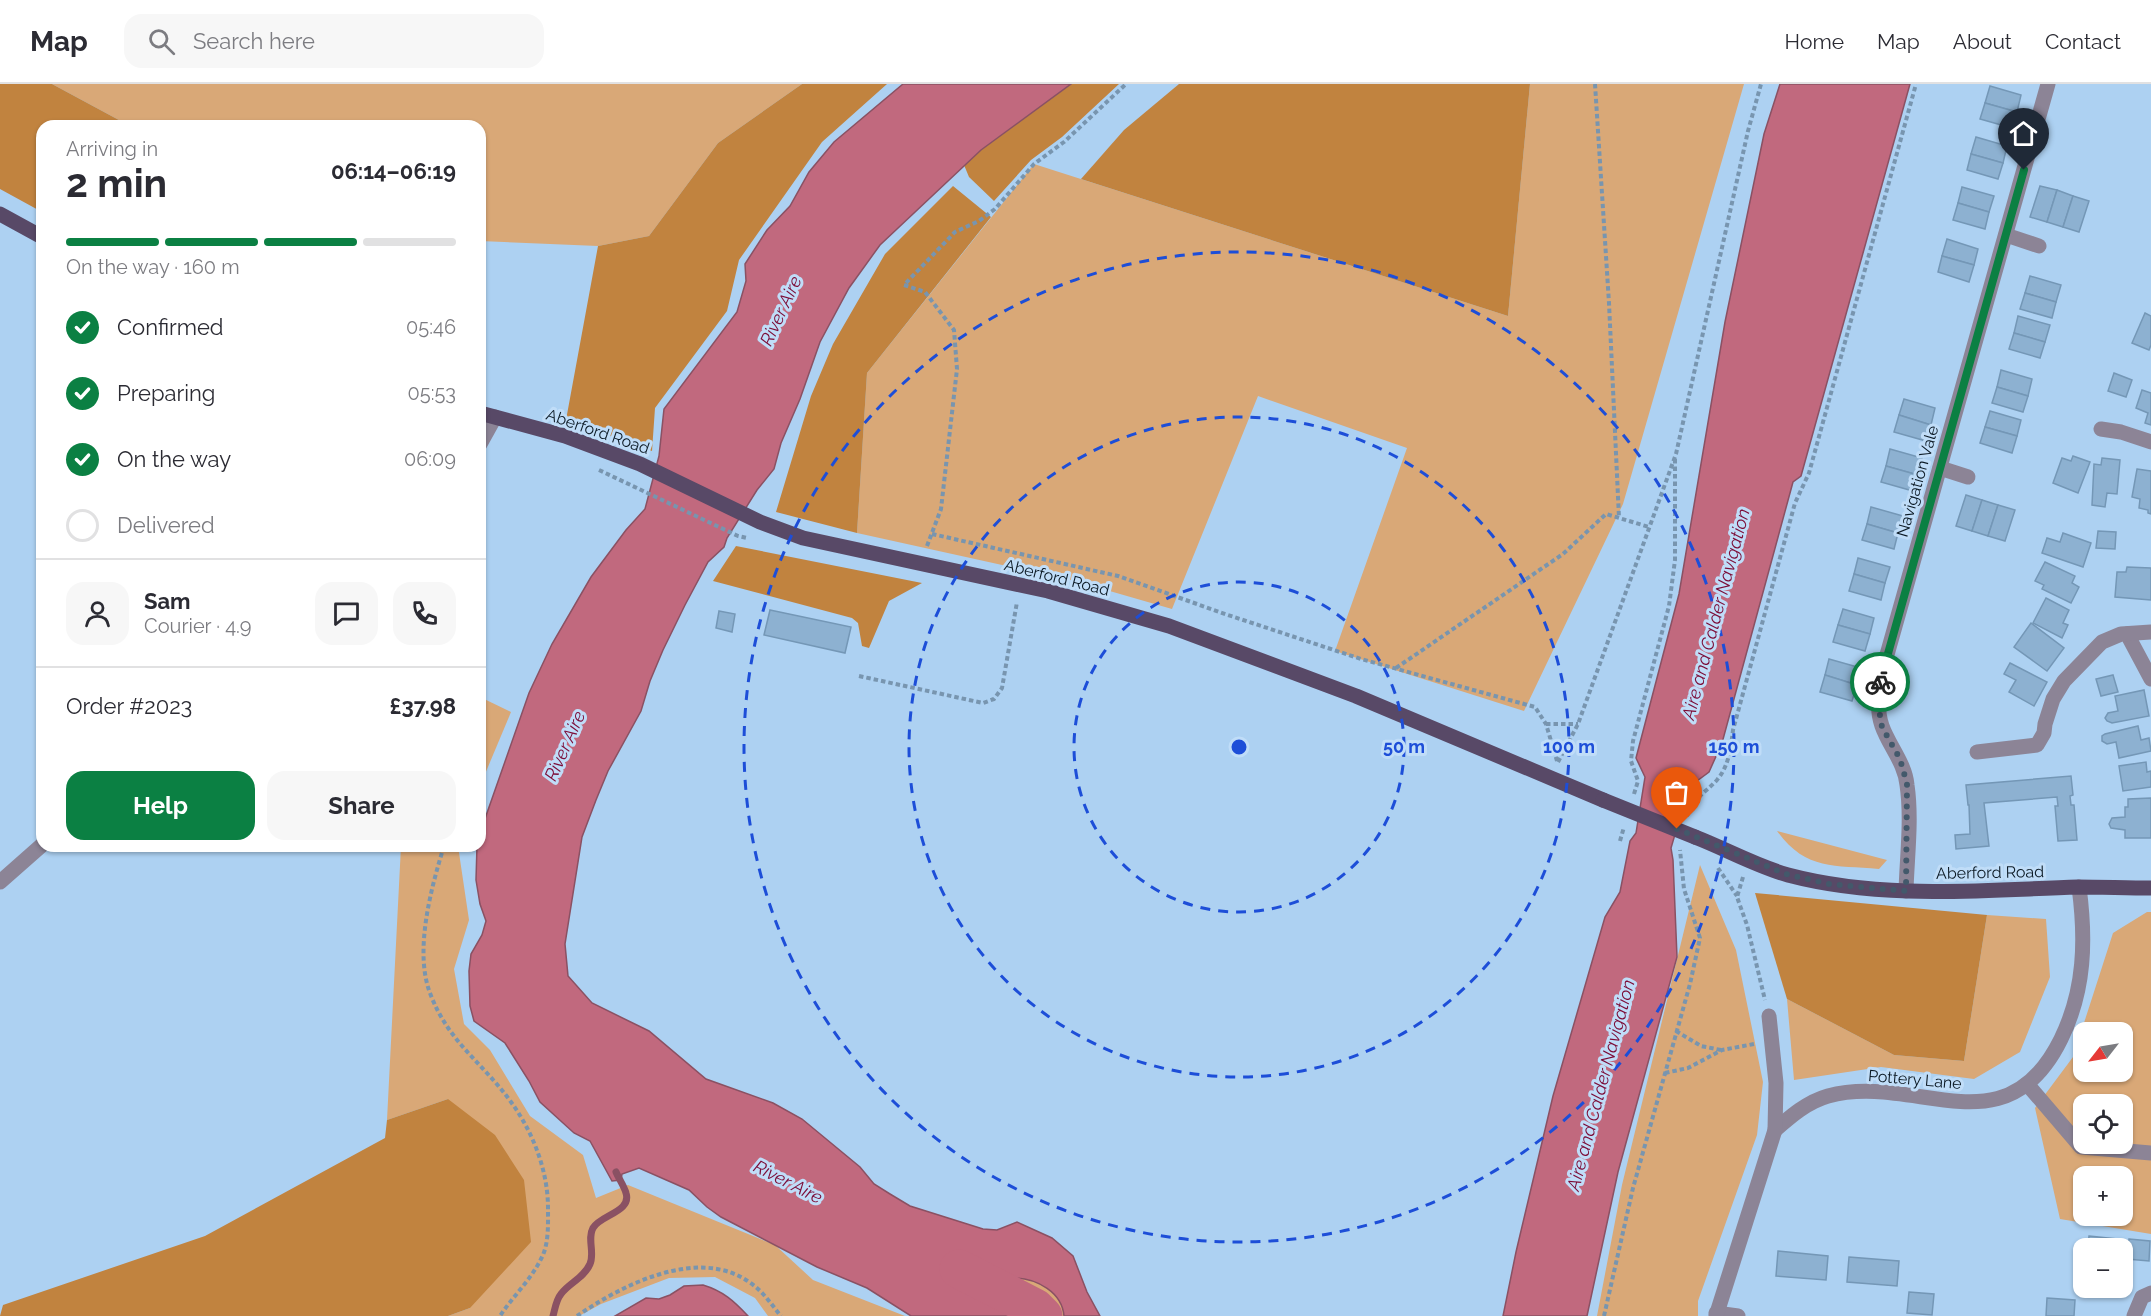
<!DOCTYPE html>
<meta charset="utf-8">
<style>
:root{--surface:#fff;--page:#f7f7f7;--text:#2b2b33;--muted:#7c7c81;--line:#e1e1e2;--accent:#0b8043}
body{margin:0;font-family:Raleway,sans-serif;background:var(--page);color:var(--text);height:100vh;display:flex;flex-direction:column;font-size:22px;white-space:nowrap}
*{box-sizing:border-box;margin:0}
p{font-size:20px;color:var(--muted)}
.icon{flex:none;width:33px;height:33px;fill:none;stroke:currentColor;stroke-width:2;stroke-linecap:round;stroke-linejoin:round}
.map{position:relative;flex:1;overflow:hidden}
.side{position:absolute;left:36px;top:36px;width:450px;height:732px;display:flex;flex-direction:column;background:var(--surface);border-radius:18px;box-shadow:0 2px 4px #0004}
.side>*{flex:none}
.needle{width:39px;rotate:239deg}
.fabs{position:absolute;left:2073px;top:938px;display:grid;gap:12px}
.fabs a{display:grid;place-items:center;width:60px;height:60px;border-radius:12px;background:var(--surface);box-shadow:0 2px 4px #0004;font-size:30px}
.pin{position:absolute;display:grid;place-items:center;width:51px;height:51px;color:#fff;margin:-62px -26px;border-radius:50% 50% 50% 0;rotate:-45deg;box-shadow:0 0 6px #0007}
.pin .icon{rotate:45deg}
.courier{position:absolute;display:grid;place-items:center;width:60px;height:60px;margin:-30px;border:4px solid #0b8043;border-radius:50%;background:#fff;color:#222;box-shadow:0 2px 8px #0007}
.head em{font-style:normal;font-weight:700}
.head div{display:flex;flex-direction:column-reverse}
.head{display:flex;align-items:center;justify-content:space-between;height:102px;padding:0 30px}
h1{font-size:39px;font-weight:700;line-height:45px}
.bar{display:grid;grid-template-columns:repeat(4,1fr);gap:9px 6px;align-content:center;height:72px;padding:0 30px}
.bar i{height:8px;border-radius:4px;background:var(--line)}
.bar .selected{background:var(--accent)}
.bar p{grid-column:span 4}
.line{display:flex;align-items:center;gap:15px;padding:0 30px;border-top:2px solid var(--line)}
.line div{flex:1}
.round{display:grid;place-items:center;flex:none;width:63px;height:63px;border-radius:18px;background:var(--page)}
ol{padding:0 30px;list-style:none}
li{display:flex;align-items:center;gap:18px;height:66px}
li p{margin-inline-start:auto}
li .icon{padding:6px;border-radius:50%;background:var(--accent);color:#fff;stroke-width:4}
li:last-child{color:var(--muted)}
li i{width:33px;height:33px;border:3px solid var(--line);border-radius:50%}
.cta{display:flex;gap:12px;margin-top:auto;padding:12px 30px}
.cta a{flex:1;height:69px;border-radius:18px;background:var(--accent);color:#fff;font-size:24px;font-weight:700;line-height:69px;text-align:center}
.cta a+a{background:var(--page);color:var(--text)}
header{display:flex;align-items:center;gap:36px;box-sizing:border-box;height:84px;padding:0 30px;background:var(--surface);border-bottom:2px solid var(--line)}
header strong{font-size:28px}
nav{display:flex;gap:33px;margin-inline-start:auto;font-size:21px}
.search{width:420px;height:54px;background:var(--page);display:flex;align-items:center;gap:15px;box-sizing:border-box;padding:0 21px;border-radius:18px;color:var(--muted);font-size:22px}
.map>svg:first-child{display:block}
.green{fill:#d9a877;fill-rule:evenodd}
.forest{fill:#c1833f}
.water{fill:#c1697e;stroke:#8a5163;stroke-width:1.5}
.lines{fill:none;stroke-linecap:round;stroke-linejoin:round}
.stream{stroke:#8a5163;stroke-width:7}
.river{stroke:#c1697e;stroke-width:39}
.building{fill:#8db1d1;stroke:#7497b6;stroke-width:1.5}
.path{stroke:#7895af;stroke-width:4;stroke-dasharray:4.5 3;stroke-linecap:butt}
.minor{stroke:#8c8496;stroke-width:15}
.major{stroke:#584967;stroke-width:15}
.major-bridge{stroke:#584967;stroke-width:15}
.done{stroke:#43596b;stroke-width:6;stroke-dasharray:0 10.8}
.route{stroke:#0b8043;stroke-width:8}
.ring{fill:none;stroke:#1d4ed8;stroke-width:3;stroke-dasharray:10 8}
.labels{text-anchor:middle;stroke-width:6;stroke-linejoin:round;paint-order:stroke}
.street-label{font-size:16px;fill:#0a1823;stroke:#c0ddf8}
.water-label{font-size:18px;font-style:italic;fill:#7b0b36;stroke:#c0ddf8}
.centre{fill:#1d4ed8;stroke:#c0ddf8;stroke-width:3}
.ring-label{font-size:18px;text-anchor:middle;font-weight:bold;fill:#1d4ed8;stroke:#c0ddf8;stroke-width:6;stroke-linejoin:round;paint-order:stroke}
</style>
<header>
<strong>Map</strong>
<div class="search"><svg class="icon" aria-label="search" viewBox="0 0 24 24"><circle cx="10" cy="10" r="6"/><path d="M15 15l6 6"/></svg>Search here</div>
<nav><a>Home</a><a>Map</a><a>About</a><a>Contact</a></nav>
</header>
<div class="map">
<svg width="2151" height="1232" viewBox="0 0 2151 1232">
<rect width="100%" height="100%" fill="#add1f2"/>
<!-- green -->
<g class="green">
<polygon points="52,0 802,0 718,59 649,152 598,162 480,157 480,42 130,42"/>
<polygon points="1530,0 1744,0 1623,420 1524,627 1335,567 1407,364 1258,312 1172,525 1075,497 857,449 867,289 1034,80 1508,232"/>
<polygon points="480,613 511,628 480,702"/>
<path d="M1777 747 1887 776 1879 785C1834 781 1806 787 1777 747Z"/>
<polygon points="401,762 458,762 469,836 454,885 464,940 490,966 530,1032 583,1071 596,1114 628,1101 775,1161 813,1196 905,1232 768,1232 755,1214 715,1193 669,1194 601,1220 579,1232 448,1232 470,1224 448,1015 387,1036"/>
<polygon points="1700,781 1736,866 1763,998 1757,1051 1698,1217 1698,1232 1597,1232 1622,1101"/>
<path d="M2147 828H2151V1150L2060 1135 2035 1024 2073 973 2113 849ZM2084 948H2122V987H2084ZM2084 1020H2122V1059H2084ZM2084 1092H2122V1131H2084Z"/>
<polygon points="1987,831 2046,835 2050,893 2020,968 1974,995 1881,983 1794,996 1787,915 1894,971 1964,977"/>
<path d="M1016 1194C1037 1195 1062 1208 1064 1232H1010L1005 1201Z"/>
</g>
<!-- forest -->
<g class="forest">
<polygon points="0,0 52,0 130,42 42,42 42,128 0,105"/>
<polygon points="802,0 887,0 822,58 739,176 727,227 655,324 652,367 566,336 598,162 649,152 718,59"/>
<polygon points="1071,0 1119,0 1062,53 1031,76 994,117 969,93 964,81 981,66"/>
<polygon points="1179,0 1530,0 1508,232 1081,95 1124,46"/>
<polygon points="953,102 991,133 867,289 857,449 776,428 811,312 833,260 885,170"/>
<polygon points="736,462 922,499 889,517 869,564 862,562 858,539 852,534 713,497"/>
<polygon points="1755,809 1987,831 1964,977 1894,971 1787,915"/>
<polygon points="448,1015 495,1051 524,1096 531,1158 470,1224 448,1232 0,1232 3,1221 205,1152 385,1054 387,1036"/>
</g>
<!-- water -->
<g class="water">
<path d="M903 0H1071L981 66 880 161 849 204 820 258 800 315 781 359 774 385 757 406 727 454 724 463 708 478 685 521 663 566 650 597 641 627 608 687 596 716 582 753 565 860 568 892 592 919 649 947 706 995 773 1019 802 1035 860 1083 874 1100 890 1110 910 1122 983 1145 997 1146 1017 1138 1052 1154 1073 1172 1087 1208 1100 1232H1064C1062 1208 1037 1195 1016 1194L1005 1202 1010 1232H911L867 1204 817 1183 721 1133 707 1123 689 1106 639 1084 622 1090 621 1096 612 1097 590 1057 574 1049 540 1018 529 997 505 959 474 937 470 922 469 887 471 870 482 851 486 837 480 820 476 796 477 762H480V749L529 609 552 560 591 493 626 446 645 425 659 372 664 325 737 228 746 197 745 180 767 146 790 122 809 88 834 58Z"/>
<polygon points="1780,0 1910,0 1801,392 1793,398 1722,659 1709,688 1697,697 1685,716 1671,764 1673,776 1677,873 1618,1088 1587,1232 1503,1232 1516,1168 1553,1012 1605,833 1620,808 1630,757 1636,749 1645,693 1636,674 1679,510 1725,238 1764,50"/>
<path d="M703 1201C723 1207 734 1217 748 1232H615L646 1214 659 1215 670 1211 684 1202Z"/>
</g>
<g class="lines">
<!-- stream -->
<path class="stream" d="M553 1232C555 1225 556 1216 561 1210 569 1199 584 1194 590 1180 595 1169 587 1155 593 1144 600 1131 632 1128 626 1109 624 1102 619 1095 616 1088"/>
<!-- river -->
<polyline class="river" points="959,1185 1035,1224 1043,1232"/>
</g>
<!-- building -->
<g class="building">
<polygon points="1990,2 2021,11 2017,28 1985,19"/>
<polygon points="1985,19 2017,28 2012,44 1980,35"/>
<polygon points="1976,53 2007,62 2003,79 1971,70"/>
<polygon points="1971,70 2003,79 1998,95 1967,86"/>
<polygon points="2040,102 2057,106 2047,138 2030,133"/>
<polygon points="1962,103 1994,112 1989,128 1958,119"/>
<polygon points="2057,106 2073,112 2063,143 2047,138"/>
<polygon points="2073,112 2089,117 2079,148 2063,143"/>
<polygon points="1958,119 1989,128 1985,145 1953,136"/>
<polygon points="1947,155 1978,165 1974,181 1942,172"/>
<polygon points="1942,172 1974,181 1969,198 1938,188"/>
<polygon points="2030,192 2061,201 2056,218 2025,209"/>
<polygon points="2025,209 2056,218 2052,234 2020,225"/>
<polygon points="2145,229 2151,232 2151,261 2149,266 2132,259"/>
<polygon points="2018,232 2050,241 2045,258 2014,249"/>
<polygon points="2014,249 2045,258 2040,274 2009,265"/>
<polygon points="2001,286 2032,295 2028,312 1997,303"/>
<polygon points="2114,289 2132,296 2126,313 2108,307"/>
<polygon points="1997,303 2028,312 2023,328 1992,319"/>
<polygon points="2142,306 2151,309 2151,341 2145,339 2148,329 2136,324"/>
<polygon points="1904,315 1935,324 1931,341 1899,331"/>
<polygon points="1990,327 2021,336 2017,352 1985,343"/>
<polygon points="1899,331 1931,341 1926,357 1894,348"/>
<polygon points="1985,343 2017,352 2012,369 1980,359"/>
<polygon points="1890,365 1922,374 1918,391 1886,382"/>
<polygon points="2073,372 2090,378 2078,409 2053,399 2062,374 2071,377"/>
<polygon points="2102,374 2120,376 2117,410 2107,409 2105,423 2092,421 2094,380 2101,381"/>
<polygon points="1886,382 1918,391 1913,407 1881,398"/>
<polygon points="2137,385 2151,387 2151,430 2148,429 2148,426 2139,424 2140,415 2132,413"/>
<polygon points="1966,411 1982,416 1972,447 1956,442"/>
<polygon points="1982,416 1998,421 1988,452 1972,447"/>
<polygon points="1998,421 2015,426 2005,457 1988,452"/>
<polygon points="1871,423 1903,432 1898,449 1867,440"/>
<polygon points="1867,440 1898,449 1894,465 1862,456"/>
<polygon points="2098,447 2116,448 2115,465 2096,464"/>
<polygon points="2063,449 2091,459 2083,483 2042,469 2047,454 2060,458"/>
<polygon points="1858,474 1890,483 1885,499 1854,490"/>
<polygon points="2045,478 2075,492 2072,499 2079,503 2071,519 2042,505 2044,501 2035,497"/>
<polygon points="2127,483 2151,484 2151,516 2115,513 2117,488 2126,488"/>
<polygon points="1854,490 1885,499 1881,516 1849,507"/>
<polygon points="2046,514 2069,526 2063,539 2068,541 2062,554 2033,539"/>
<polygon points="1843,525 1874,534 1870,550 1838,541"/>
<polygon points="770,526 851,543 845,569 764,551"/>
<polygon points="719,527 735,530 732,548 716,544"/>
<polygon points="2031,539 2064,564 2047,587 2014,563"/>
<polygon points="1838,541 1870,550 1865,567 1833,558"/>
<polygon points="1829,575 1861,584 1857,601 1825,591"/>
<polygon points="2010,579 2047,598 2034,622 2009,608 2016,596 2004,590"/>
<polygon points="1825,591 1857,601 1852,617 1820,608"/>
<polygon points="2113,591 2118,608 2101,612 2096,595"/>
<polygon points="2144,606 2149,632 2112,639 2107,637 2105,634 2108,629 2118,627 2115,612"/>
<polygon points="2138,642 2141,656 2149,654 2151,667 2119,674 2116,658 2107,660 2102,657 2102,652 2105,650"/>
<polygon points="2146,678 2147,688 2151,687 2151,703 2123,707 2119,682"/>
<polygon points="2071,692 2073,711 2070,712 2071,721 2074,721 2077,756 2058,757 2055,722 2058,722 2057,713 1984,719 1989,762 1956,765 1955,751 1970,750 1969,721 1968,721 1966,701"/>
<polygon points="2151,714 2151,754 2125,754 2125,746 2111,744 2109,740 2112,734 2125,733 2125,723 2128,723 2128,715"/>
<polygon points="2089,1152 2117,1155 2116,1164 2088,1164"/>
<polygon points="2129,1155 2150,1157 2149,1177 2127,1175"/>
<polygon points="1778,1167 1828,1172 1826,1196 1776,1192"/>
<polygon points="1849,1173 1899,1177 1897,1202 1847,1198"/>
<polygon points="1909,1208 1934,1210 1932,1231 1907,1229"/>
<polygon points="2047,1214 2075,1216 2074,1232 2046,1232"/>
</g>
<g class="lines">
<!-- path -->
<g class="path">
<polyline points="1595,0 1609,219 1619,434"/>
<polyline points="599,386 738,452 747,454"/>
<polyline points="932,450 1118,492 1228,531 1361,575 1535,623 1546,640 1557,677"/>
<polyline points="927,462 941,425 957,285 954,246 925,208 904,201 955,148 979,137 995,125 1034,80 1064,58 1126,0"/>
<polyline points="1396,584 1563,470 1606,430 1649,443"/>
<polyline points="859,592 983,619 994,615 1002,604 1017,518"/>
<polyline points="1546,640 1578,640"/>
<polyline points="1558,678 1578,640 1676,370 1748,47 1761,0"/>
<polyline points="1634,710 1638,697 1631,677 1633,657 1669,522 1675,476 1675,374"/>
<path d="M1687 732C1696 711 1703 711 1717 696 1729 682 1731 663 1733 646L1795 419 1809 389 1916 0"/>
<polyline points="1620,757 1624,743"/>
<path d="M444 762C431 804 414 867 430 909 448 958 483 979 511 1018 533 1048 548 1087 548 1124 548 1139 549 1159 542 1173 531 1196 513 1212 500 1232"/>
<polyline points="1718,784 1737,812"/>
<polyline points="1743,793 1737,813 1747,841 1765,916"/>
<polyline points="1676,947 1701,962 1721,966"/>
<polyline points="1665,989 1688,984 1722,966 1754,960"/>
<path d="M577 1232C622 1201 698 1162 749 1198 763 1207 771 1220 781 1232"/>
<polyline points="1604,1232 1633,1104 1690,900 1700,854 1684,805 1680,766"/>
</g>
<!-- minor -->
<g class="minor">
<polyline points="2006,151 2039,162"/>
<polyline points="2101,345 2121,348 2151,358"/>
<polyline points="480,360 495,333"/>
<polyline points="1940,384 1968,393"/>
<polyline points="2127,550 2151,595"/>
<polyline points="1977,668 2037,661 2044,649 2045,640 2053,615 2064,597 2102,558 2121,550 2151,548"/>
<polyline points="0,798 42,761"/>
<path d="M1906 807C1907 772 1912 735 1907 701 1905 679 1889 662 1882 642 1876 625 1879 609 1881 592L2048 0"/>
<polyline points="2027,1000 2081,1063 2151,1069"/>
<path d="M1775 1046C1791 1032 1807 1018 1828 1012 1916 988 2005 1069 2061 955 2085 906 2086 856 2079 803"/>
<polyline points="1716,1229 1738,1232"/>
<polyline points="1716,1232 1775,1046 1776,999 1769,932"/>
<polyline points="2134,1232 2142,1213 2151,1209"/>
</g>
<!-- major -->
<g class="major">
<polyline points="0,130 42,153"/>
<polyline points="480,329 565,352 640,380 760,438 803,454 1048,507 1169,542 1356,612 1603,716"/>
<path d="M1695 753C1726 765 1756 782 1788 791 1883 816 1981 806 2078 803 2102 803 2127 804 2151 804"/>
</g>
<!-- major-bridge -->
<polyline class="major-bridge" points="1603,716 1695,753"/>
</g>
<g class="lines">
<!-- done -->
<polyline class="done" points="1677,745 1786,790 1829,800 1906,807 1907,700 1900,675 1882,643 1878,620 1880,598"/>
<!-- route -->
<polyline class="route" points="1880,598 2024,86"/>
</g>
<!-- distance rings -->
<g class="ring">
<circle cx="1239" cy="663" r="165"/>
<circle cx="1239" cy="663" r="330"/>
<circle cx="1239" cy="663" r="495"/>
</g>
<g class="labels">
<!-- street labels -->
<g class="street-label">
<text transform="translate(598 347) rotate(19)" y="6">Aberford Road</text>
<text transform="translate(1917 397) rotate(-74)" y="6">Navigation Vale</text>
<text transform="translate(1057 493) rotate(14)" y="6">Aberford Road</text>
<text transform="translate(1990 788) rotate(-1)" y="6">Aberford Road</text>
<text transform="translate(1915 995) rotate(5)" y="6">Pottery Lane</text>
</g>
<!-- water labels -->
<g class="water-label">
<text transform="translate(781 227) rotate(-65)" y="6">River Aire</text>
<text transform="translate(1716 530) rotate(-75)" y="6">Aire and Calder Navigation</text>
<text transform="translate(565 662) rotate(-66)" y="6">River Aire</text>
<text transform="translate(1601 1001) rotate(-75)" y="6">Aire and Calder Navigation</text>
<text transform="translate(788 1098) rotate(27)" y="6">River Aire</text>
</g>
</g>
<circle cx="1239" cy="663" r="9" class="centre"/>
<g class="ring-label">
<text x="1404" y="669">50 m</text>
<text x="1569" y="669">100 m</text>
<text x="1734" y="669">150 m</text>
</g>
</svg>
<div class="fabs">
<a><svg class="needle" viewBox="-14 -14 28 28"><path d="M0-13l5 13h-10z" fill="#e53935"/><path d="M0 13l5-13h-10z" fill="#7c7c81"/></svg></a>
<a><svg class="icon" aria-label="locate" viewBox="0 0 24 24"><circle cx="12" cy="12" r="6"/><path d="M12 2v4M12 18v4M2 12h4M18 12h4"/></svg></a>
<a>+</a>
<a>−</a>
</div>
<div class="pin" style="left:1677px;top:745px;background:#ea580c"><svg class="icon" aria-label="bag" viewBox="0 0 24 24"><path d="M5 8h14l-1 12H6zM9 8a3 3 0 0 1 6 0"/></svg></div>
<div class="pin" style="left:2024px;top:86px;background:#1f2937"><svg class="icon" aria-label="home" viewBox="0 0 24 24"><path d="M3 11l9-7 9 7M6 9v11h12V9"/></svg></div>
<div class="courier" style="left:1880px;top:598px"><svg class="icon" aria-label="bike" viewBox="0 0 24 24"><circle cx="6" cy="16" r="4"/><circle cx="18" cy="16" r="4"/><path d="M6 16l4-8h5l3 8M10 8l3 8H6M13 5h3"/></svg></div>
<section class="side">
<div class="head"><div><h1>2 min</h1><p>Arriving in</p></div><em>06:14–06:19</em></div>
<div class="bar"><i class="selected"></i><i class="selected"></i><i class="selected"></i><i></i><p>On the way · 160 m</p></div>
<ol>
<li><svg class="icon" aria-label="check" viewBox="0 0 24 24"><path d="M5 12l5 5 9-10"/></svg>Confirmed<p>05:46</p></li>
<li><svg class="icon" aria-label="check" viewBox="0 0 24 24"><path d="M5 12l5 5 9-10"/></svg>Preparing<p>05:53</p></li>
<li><svg class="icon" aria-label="check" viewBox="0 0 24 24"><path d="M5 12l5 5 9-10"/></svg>On the way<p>06:09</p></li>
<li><i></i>Delivered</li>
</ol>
<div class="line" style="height:108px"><a class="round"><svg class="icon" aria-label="person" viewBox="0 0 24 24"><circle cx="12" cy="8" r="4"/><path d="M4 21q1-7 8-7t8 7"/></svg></a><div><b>Sam</b><p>Courier · 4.9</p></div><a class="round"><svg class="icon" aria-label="chat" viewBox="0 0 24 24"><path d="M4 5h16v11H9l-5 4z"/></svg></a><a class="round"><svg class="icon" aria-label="phone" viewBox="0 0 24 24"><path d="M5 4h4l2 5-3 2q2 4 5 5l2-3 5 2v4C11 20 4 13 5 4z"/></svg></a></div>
<div class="line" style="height:78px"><div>Order #2023</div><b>£37.98</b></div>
<div class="cta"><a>Help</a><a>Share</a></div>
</section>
</div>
